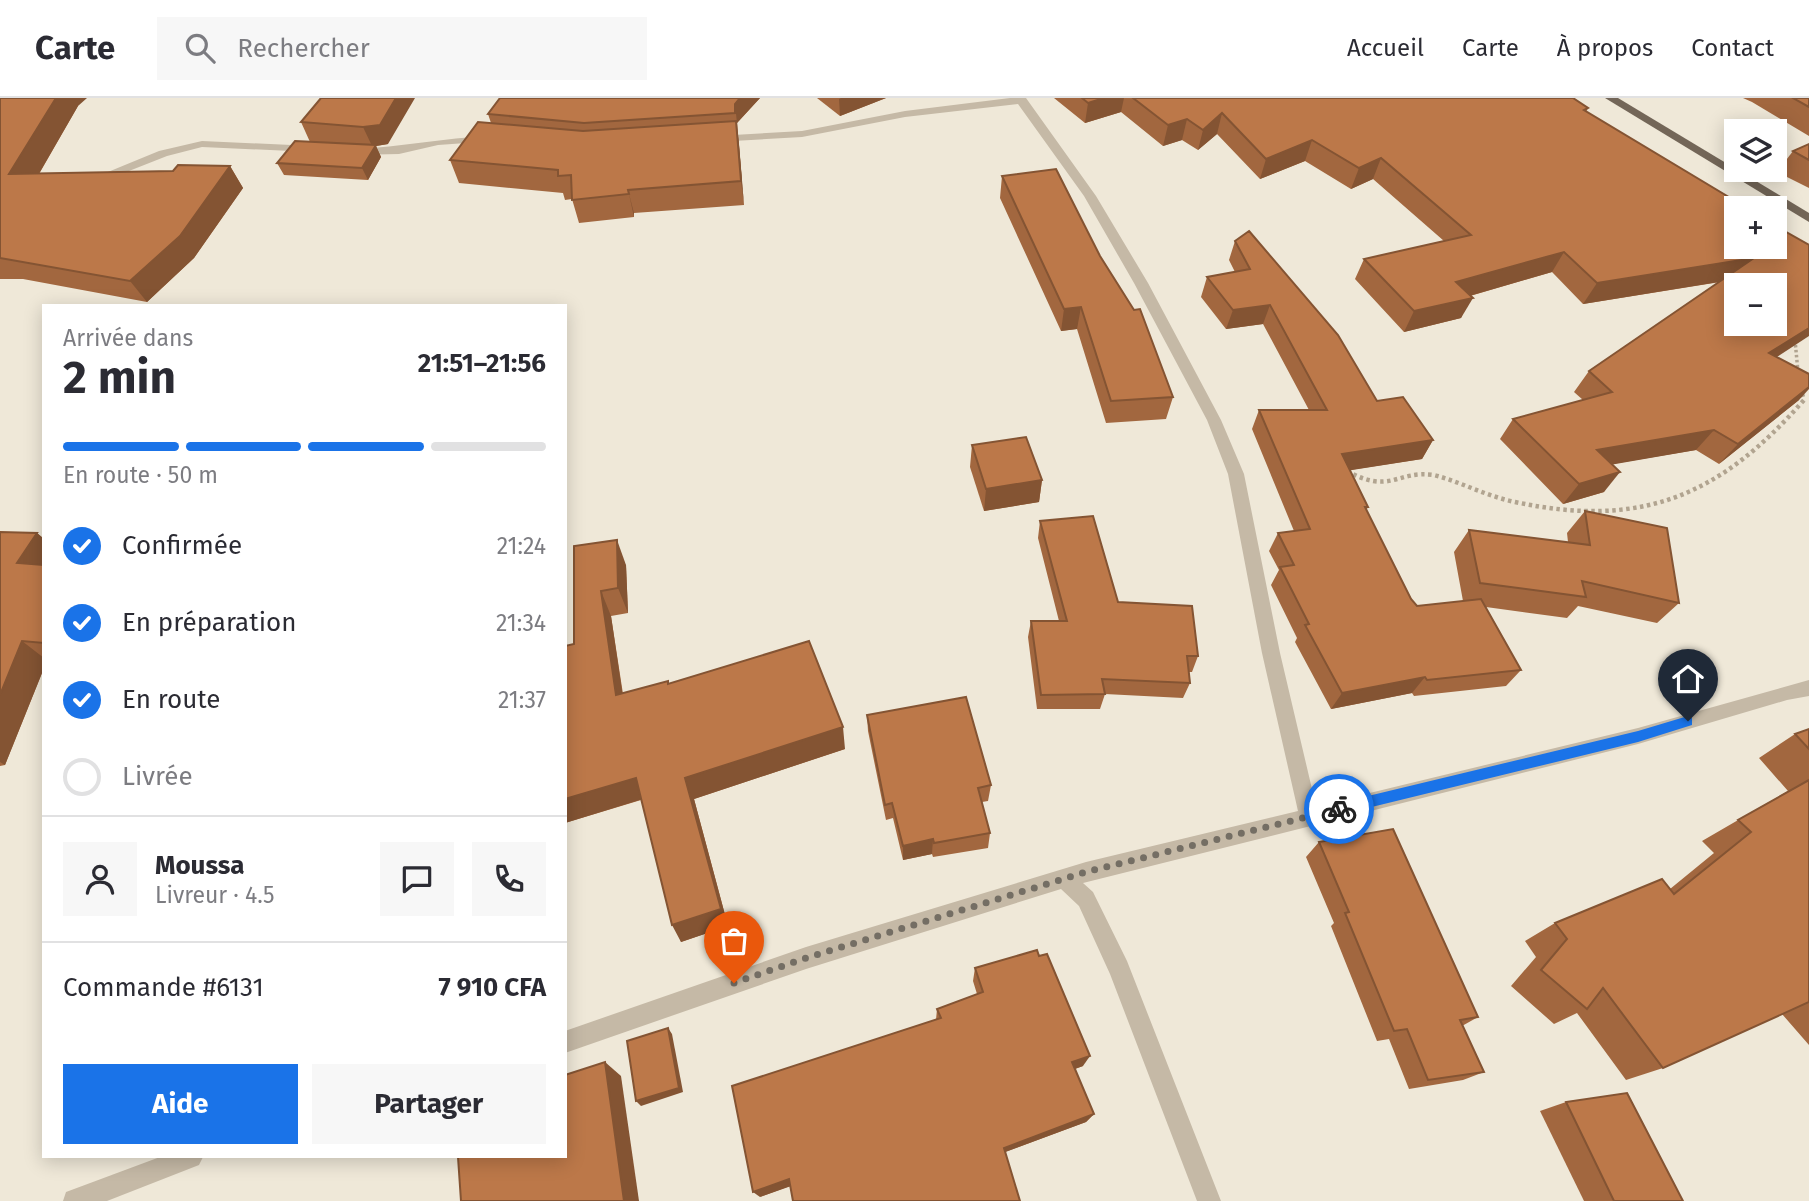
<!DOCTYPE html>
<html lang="fr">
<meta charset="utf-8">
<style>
:root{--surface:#fff;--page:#f7f7f7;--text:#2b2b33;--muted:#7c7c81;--line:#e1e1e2;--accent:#1a73e8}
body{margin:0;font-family:"Fira Sans",sans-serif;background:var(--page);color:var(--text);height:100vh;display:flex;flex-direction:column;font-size:26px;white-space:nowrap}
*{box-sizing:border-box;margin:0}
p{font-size:23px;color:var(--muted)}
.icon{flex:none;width:38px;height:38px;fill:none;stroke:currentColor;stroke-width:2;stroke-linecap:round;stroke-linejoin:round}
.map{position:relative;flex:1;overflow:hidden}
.side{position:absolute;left:42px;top:206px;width:525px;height:854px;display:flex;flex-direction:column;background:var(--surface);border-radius:0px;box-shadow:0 4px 18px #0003}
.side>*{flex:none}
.fabs{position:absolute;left:1724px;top:21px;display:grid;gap:14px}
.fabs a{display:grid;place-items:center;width:63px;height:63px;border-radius:0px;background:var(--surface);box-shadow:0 4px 18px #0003;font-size:35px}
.pin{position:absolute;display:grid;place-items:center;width:60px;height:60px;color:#fff;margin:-72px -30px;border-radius:50% 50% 50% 0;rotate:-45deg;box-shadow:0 0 7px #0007}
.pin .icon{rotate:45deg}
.courier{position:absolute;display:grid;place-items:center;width:70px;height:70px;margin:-35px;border:5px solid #1a73e8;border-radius:50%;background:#fff;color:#222;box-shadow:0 2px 9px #0007}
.headline em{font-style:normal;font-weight:700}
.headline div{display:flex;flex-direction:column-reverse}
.headline{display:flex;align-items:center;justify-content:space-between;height:119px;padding:0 21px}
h1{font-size:46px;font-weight:700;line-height:52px}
.bar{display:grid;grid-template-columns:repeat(4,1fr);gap:10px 7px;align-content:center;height:84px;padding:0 21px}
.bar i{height:9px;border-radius:5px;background:var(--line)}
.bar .on{background:var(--accent)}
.bar p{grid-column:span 4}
.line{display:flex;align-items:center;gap:18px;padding:0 21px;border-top:2px solid var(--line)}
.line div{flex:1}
.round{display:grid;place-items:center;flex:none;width:74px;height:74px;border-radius:0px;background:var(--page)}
ol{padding:0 21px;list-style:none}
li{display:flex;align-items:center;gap:21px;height:77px}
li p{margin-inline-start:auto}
li .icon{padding:7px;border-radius:50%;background:var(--accent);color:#fff;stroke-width:4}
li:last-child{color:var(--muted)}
li i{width:38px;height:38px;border:4px solid var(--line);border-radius:50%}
.button{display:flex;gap:14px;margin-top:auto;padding:14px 21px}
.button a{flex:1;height:80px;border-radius:0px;background:var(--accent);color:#fff;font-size:28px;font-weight:700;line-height:80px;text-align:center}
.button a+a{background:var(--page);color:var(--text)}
header{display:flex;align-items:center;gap:42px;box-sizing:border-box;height:98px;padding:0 35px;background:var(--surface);border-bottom:2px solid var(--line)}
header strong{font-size:33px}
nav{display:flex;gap:38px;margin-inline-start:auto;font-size:24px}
.search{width:490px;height:63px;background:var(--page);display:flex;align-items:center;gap:18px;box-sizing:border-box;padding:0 24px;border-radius:0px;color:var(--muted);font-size:26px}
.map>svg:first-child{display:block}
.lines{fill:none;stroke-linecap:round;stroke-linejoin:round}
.path-far1{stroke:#b1a490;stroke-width:3.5;stroke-dasharray:2.5 2.5;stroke-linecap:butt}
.path{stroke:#b1a490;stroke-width:4.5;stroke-dasharray:3.5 3.5;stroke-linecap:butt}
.minor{fill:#c5b9a6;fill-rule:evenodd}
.major{fill:#736658;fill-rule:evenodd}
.wall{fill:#a2673f}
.shaded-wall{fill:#845433}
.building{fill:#bc7849;stroke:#845433;stroke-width:2;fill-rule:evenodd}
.route{fill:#1a73e8}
.done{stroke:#746e64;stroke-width:7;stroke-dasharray:0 12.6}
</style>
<header>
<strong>Carte</strong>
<div class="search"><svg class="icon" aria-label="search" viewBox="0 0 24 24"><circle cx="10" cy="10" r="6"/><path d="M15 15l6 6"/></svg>Rechercher</div>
<nav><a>Accueil</a><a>Carte</a><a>À propos</a><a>Contact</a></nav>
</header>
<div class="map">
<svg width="1809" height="1103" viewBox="0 0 1809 1103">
<rect width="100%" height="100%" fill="#efe8d8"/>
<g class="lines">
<!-- path-far1 -->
<polyline class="path-far1" points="1795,242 1798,274"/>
<!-- path -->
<path class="path" d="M1347 373C1391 397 1396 372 1434 377 1461 384 1486 398 1515 404 1642 431 1720 398 1804 302L1801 293"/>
<!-- minor -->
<g class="minor">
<polygon points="1010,0 1026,0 1096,98 1148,185 1221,322 1244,376 1280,555 1316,708 1638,630 1809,582 1809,598 1787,602 1638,646 1083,785 1093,794 1127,863 1221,1103 1197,1103 1110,876 1079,808 1061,791 806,871 565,955 565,933 806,849 1086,764 1298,713 1262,555 1228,376 1207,322 1134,185 1084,98 1018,6 905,19 802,39 716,44 710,41 716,38 802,33 905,13"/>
<path d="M490 38 496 41 494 43 438 47 399 56 355 57 349 54 355 51C401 49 444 40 490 38Z"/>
<polygon points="202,43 313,48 319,51 313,54 202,49 167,58 96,86 86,83 159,53"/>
<polygon points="160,1059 203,1059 199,1067 107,1103 63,1103 66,1094"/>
</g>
<!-- major -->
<polygon class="major" points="1605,0 1618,0 1809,115 1809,124"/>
</g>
<!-- wall -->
<g class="wall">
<polygon points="0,0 78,8 39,76 173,73 230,68 243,90 194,160 147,204 23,181 0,181"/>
<polygon points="321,0 388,46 376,48 381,59 368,82 284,77 277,65 310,44 301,24"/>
<polygon points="760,0 737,25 744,107 634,115 634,119 579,125 572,101 565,102 563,95 459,85 450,62 491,25 488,16"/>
<polygon points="817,0 886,0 840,18"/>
<polygon points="1054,0 1572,0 1588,10 1586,14 1747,110 1777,259 1799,302 1719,366 1696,352 1612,366 1604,394 1563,406 1500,341 1513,321 1583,302 1574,294 1589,273 1720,184 1583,206 1552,174 1470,198 1461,220 1404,234 1355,181 1364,161 1444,143 1373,81 1351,91 1305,63 1260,81 1217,36 1198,52 1182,42 1163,48 1121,14 1085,25"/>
<polygon points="1743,0 1809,0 1809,38 1752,4"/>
<polygon points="1809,46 1809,90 1777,74 1793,53"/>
<polygon points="1002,78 1173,299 1166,321 1106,325 1077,231 1061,233 1000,100"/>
<polygon points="1235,143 1377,303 1433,342 1422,361 1350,372 1368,409 1366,413 1411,501 1417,508 1463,503 1454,454 1469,432 1568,444 1567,435 1585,413 1679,505 1657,525 1578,508 1567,520 1486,509 1521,572 1506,588 1414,598 1412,595 1331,611 1295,544 1297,540 1271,487 1279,472 1269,453 1278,435 1294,433 1252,331 1259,312 1309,312 1263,226 1226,231 1201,199 1207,179 1235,174 1229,162"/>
<polygon points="972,347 1042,382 1039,404 984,413 970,369"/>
<polygon points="1040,423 1118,504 1198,558 1192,574 1189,574 1190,585 1183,600 1105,596 1100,611 1037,611 1028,539 1031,523 1059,523 1038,440"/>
<polygon points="0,434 37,435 44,441 44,570 5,667 0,668"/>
<polygon points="574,448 626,467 628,515 611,518 623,596 669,586 845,651 694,701 728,828 681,844 641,702 565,725 574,546"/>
<polygon points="867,617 991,687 988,703 982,704 990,735 988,750 933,759 932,756 903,762 893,720 886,722 868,633"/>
<polygon points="1809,631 1809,947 1782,916 1663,970 1626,982 1577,915 1554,926 1511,888 1536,859 1525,843 1555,825 1670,791 1714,755 1702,743 1788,693 1759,660 1795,636"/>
<polygon points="1319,744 1478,919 1462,928 1484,974 1463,982 1409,991 1389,941 1377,943 1331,828 1334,825 1306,759"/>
<polygon points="1039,858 1083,968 1075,971 1094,1016 1086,1024 1005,1054 790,1088 760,1099 936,922 937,911 977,896 973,883 975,870"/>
<polygon points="1566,1004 1683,1103 1584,1103 1540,1013"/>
</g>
<!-- shaded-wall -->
<g class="shaded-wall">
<polygon points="56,0 87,0 78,8 26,98 9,76"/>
<polygon points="396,0 415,0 388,46 376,48 381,59 368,82 362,70 372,48 363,29"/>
<polygon points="740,0 760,0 737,25 738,35 735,6"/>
<polygon points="841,0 886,0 840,18 839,1"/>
<polygon points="1104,0 1124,0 1121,14 1085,25 1088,5"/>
<polygon points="1222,15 1217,36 1198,52 1203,32"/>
<polygon points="1187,21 1182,42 1163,48 1168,27"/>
<polygon points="736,23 739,46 744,107 741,83"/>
<polygon points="1312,42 1305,63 1260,81 1266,61"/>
<polygon points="1381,60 1373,81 1351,91 1359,70"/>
<polygon points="230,68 243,90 194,160 147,204 130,183"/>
<polygon points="628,92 634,115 634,119 629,96"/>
<polygon points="1564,154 1552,174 1445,205 1456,184"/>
<polygon points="1754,160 1737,181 1583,206 1597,185"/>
<polygon points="1473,200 1461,220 1404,234 1414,213"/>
<polygon points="1270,207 1263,226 1226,231 1233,212"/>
<polygon points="1081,209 1077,231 1061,233 1064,211"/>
<polygon points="1809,230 1809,238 1751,276 1769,255"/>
<polygon points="1809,289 1809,291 1799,302 1719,366 1738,346"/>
<polygon points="1714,332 1696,352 1581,372 1597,352"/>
<polygon points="1433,342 1422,361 1333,375 1342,356"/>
<polygon points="1620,374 1604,394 1563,406 1579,386"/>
<polygon points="1042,382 1039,404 984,413 986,391"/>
<polygon points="37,435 44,441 44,479 17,465"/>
<polygon points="617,442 626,467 628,515 618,490"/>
<polygon points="601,493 611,518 626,620 616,597"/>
<polygon points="22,543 44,560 44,570 5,667 0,664 0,597"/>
<polygon points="1425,579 1412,595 1331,611 1342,595"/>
<polygon points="843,629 845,651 694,701 728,828 681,844 672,827 685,680"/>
<polygon points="636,680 646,700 565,725 565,701"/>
<polygon points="933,741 932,756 903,762 903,748"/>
<polygon points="668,930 672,936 683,994 641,1008 636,1003"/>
<polygon points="1090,958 1083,968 1066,974 1072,964"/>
<polygon points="605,964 621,978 639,1103 624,1103"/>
<polygon points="1094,1016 1086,1024 1000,1056 1004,1050"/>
<polygon points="789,1081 794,1087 760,1099 753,1094"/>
</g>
<!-- building -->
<g class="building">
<polygon points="0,0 56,0 9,76 173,73 178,67 230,68 180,138 130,183 0,160"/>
<polygon points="321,0 396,0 380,27 363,29 301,24"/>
<polygon points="500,0 740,0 735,6 735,15 584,25 488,16"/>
<polygon points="1082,0 1104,0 1088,5"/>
<path d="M1133 0H1573L1588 10 1584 12 1747 110H1736V149H1774V127L1809 147V230L1769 255 1809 276V289L1738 346 1714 332 1597 352 1620 374 1579 386 1513 321 1612 294 1589 273 1754 160 1597 185 1564 154 1456 184 1473 200 1414 213 1364 161 1471 137 1381 60 1359 70 1312 42 1266 61 1222 15 1203 32 1187 21 1168 27ZM1736 187H1774V226H1736Z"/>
<polygon points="1793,0 1809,0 1809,9"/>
<polygon points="736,23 741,83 628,92 629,96 572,102 571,77 558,78 558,72 450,62 478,24 583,33"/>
<polygon points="295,43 376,47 362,70 277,65"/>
<polygon points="1809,46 1809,62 1793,53"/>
<polygon points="1056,71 1100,158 1134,212 1140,211 1173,299 1111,303 1081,209 1064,211 1002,78"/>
<polygon points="1249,133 1338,237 1377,303 1403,299 1433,342 1342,356 1368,409 1365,409 1411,501 1417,508 1481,501 1521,572 1427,582 1425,579 1342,595 1305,527 1309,526 1280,469 1294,467 1278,435 1310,431 1259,312 1327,312 1270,207 1233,212 1207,179 1250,171 1235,143"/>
<polygon points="1026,339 1042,382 986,391 972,347"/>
<polygon points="1585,413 1667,430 1679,505 1582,483 1586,499 1480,485 1469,432 1590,447"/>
<polygon points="1093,418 1118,504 1192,508 1198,558 1187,558 1190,585 1102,581 1105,596 1041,597 1031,523 1067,523 1040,423"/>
<polygon points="0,434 37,435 17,465 44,467 44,545 22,543 0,597"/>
<polygon points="617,442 618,490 601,493 616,597 668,583 668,586 809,543 843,629 685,680 721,811 672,827 636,680 565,701 565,548 574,546 574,448"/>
<polygon points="966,599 991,687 978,690 990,735 934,745 933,741 903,748 892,705 885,707 867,617"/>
<polygon points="1809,631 1809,651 1795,636"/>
<polygon points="1809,682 1809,904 1663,970 1603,890 1587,911 1541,872 1567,841 1555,825 1662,781 1674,796 1751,734 1738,722"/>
<polygon points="1393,731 1478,919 1460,922 1484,974 1428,982 1407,931 1394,933 1345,815 1349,814 1319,744"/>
<polygon points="1037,852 1039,858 1047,856 1090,958 1072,964 1094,1016 1004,1050 1020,1103 793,1103 789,1081 753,1094 732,988 941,920 937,911 983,894 975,870"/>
<polygon points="668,930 679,990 636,1003 627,943"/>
<polygon points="605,964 624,1103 461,1103 458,1059 565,1059 565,977"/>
<polygon points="1627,995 1683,1103 1614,1103 1566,1004"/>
</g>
<!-- route -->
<polygon class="route" points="1688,618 1692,620 1692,627 1638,644 1339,717 1333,711 1339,705 1638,633"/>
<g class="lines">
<!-- done -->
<polyline class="done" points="734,885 806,860 1086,774 1339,711"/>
</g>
</svg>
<div class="fabs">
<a><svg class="icon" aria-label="layers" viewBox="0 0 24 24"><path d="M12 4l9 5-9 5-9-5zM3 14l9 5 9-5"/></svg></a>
<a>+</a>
<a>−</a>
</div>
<div class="pin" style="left:734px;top:885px;background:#ea580c"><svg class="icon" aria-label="bag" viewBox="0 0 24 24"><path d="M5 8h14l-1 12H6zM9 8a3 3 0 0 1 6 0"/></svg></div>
<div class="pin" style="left:1688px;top:623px;background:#1f2937"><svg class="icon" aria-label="home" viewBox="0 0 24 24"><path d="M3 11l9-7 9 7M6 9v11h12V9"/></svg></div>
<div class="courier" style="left:1339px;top:711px"><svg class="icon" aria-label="bike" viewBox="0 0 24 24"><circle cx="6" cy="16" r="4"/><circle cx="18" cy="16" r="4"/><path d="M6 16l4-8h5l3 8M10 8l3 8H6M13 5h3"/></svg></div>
<section class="side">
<div class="headline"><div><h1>2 min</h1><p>Arrivée dans</p></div><em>21:51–21:56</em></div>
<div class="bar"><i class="on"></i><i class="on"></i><i class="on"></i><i></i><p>En route · 50 m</p></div>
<ol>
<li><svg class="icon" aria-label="check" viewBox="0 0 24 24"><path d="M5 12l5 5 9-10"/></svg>Confirmée<p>21:24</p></li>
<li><svg class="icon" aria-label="check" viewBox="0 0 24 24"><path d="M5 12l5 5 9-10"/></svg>En préparation<p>21:34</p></li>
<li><svg class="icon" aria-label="check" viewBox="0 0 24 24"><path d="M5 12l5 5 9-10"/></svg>En route<p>21:37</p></li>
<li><i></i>Livrée</li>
</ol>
<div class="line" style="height:126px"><a class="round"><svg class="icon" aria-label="person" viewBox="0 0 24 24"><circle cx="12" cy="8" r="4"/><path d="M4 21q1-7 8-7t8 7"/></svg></a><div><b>Moussa</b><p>Livreur · 4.5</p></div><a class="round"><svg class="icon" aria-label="chat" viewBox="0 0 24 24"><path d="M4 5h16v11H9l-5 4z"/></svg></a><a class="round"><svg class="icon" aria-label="phone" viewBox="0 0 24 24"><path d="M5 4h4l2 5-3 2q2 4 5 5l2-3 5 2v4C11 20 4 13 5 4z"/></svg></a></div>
<div class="line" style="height:91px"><div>Commande #6131</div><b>7 910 CFA</b></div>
<div class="button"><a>Aide</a><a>Partager</a></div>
</section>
</div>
